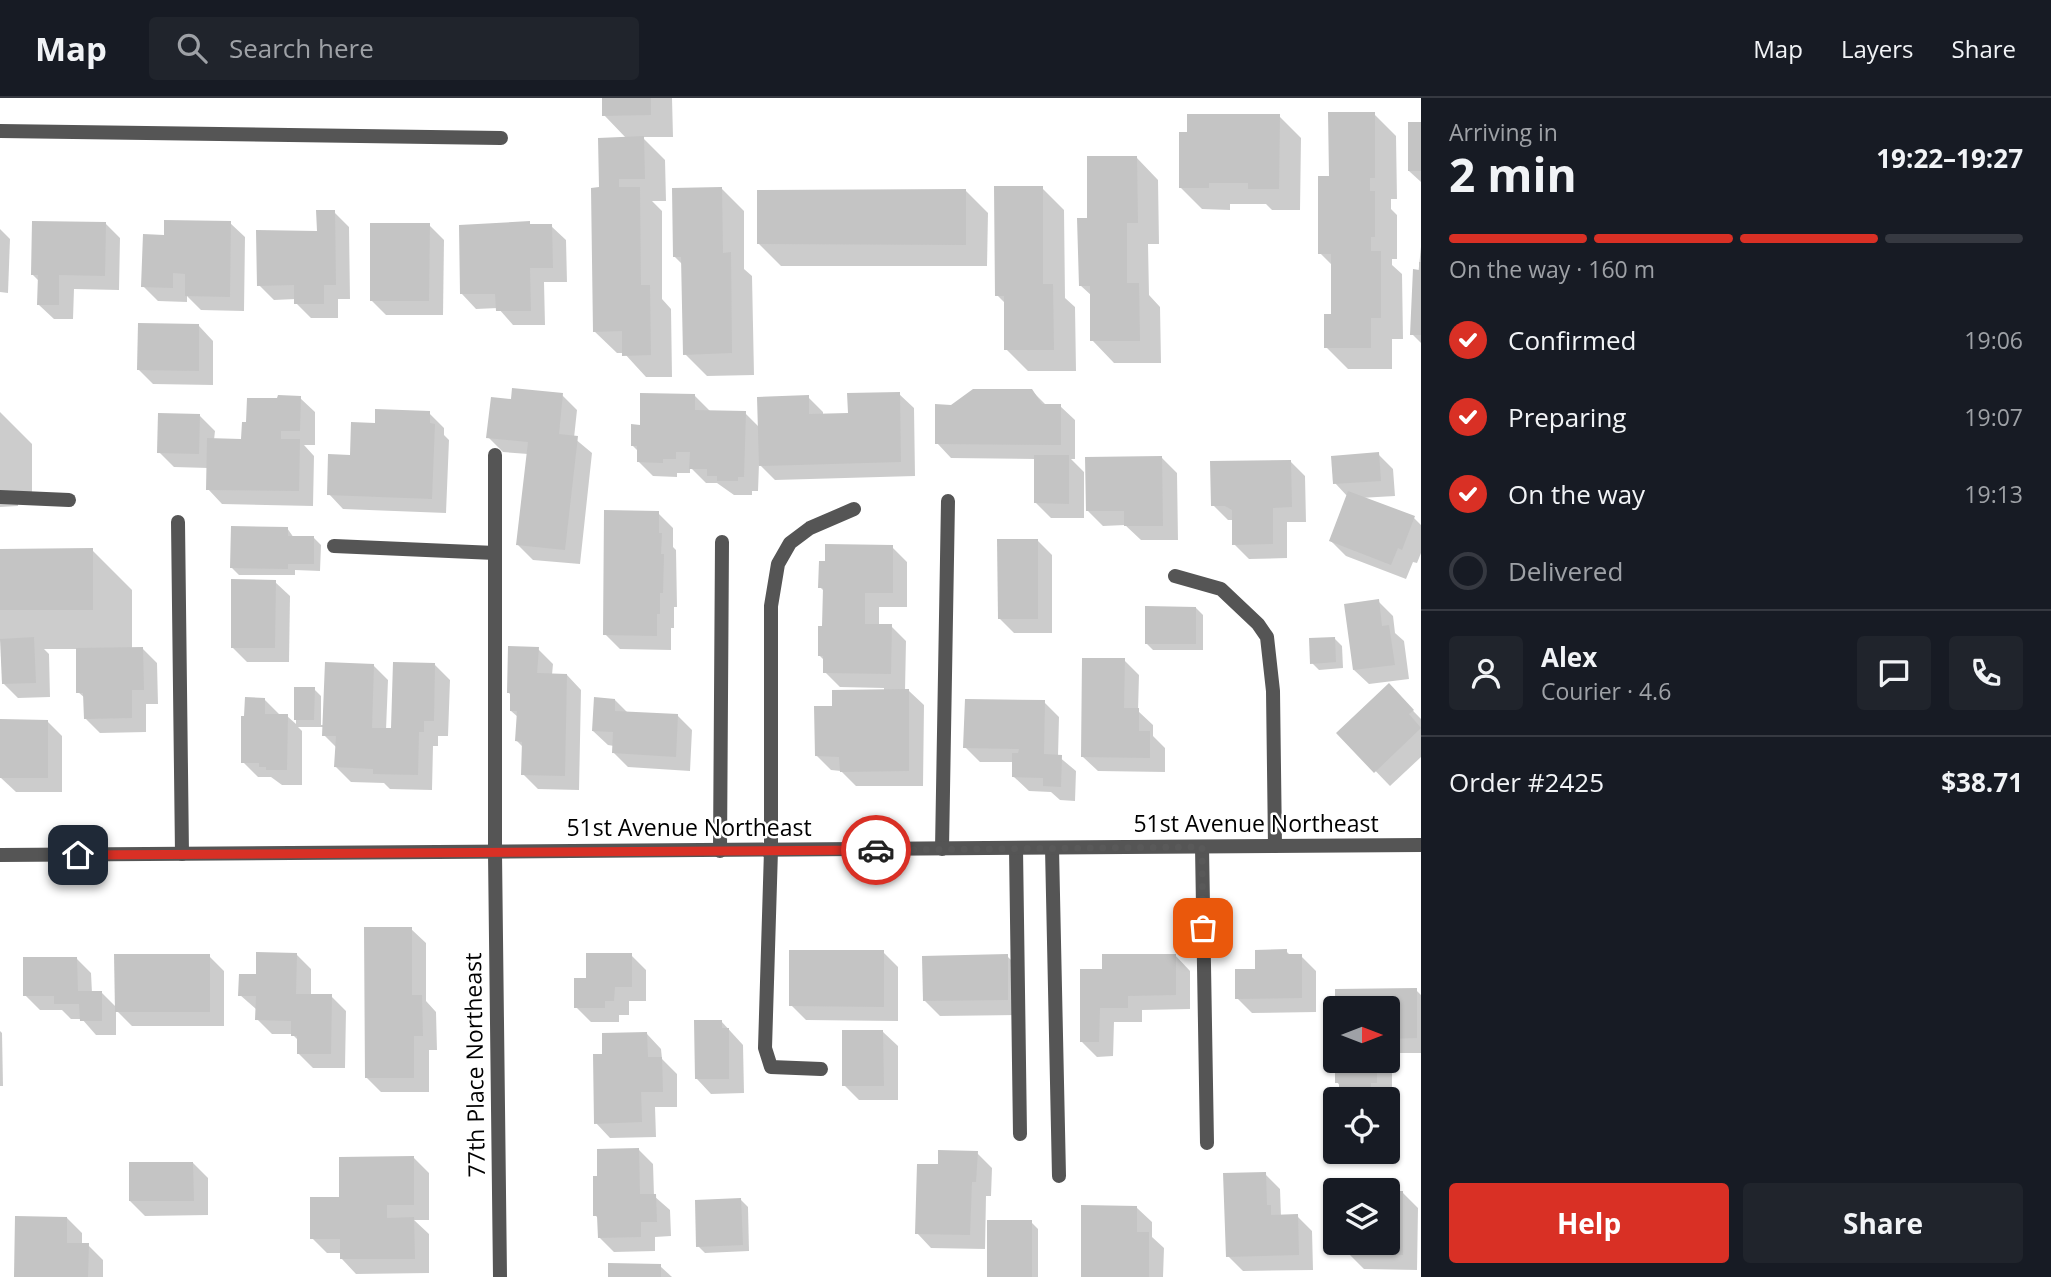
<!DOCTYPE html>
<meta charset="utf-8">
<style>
:root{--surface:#171b24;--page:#20242c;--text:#f1f3f6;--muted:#9ea1a6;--line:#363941;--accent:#d93025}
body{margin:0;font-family:"Open Sans",sans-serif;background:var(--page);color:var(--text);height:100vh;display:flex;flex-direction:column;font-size:26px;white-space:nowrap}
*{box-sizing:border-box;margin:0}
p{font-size:23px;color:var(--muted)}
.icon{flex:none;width:38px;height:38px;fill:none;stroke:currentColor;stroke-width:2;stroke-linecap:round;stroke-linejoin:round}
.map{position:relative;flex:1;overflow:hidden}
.sheet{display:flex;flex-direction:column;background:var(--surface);width:630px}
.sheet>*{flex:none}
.needle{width:46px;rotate:90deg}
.fabs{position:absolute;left:1323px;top:898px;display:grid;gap:14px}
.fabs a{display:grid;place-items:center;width:77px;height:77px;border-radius:7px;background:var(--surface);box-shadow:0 2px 5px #0004;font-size:35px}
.pin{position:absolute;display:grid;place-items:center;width:60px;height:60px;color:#fff;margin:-30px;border-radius:14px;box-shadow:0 4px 10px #0006}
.courier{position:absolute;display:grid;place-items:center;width:70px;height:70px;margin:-35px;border:5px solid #d93025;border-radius:50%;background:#fff;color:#222;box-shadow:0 2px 9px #0007}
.headline em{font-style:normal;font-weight:700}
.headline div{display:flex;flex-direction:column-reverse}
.headline{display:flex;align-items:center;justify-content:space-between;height:119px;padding:0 28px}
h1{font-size:46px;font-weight:700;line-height:52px}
.bar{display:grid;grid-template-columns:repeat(4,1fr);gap:10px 7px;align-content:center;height:84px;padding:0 28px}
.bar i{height:9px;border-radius:5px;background:var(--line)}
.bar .current{background:var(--accent)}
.bar p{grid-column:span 4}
.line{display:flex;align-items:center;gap:18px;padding:0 28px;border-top:2px solid var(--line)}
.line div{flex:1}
.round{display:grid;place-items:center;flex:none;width:74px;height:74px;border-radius:7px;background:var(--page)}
ol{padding:0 28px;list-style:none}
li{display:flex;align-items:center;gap:21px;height:77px}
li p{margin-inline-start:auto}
li .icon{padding:7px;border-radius:50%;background:var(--accent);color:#fff;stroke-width:4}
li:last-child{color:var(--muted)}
li i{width:38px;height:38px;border:4px solid var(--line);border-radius:50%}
.button{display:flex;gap:14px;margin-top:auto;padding:14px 28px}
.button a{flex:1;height:80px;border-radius:7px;background:var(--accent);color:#fff;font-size:28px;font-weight:700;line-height:80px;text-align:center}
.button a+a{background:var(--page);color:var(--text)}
header{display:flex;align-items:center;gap:42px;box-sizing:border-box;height:98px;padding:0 35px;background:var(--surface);border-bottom:2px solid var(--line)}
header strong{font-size:33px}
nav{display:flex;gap:38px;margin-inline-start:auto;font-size:24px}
.search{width:490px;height:63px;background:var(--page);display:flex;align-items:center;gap:18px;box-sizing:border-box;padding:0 24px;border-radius:7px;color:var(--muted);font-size:26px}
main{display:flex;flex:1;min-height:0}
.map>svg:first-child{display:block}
.shadow{fill:#0003}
.building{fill:#c4c4c4}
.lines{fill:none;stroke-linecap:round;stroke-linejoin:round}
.service{stroke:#555;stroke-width:14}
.minor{stroke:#555;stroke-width:14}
.tertiary{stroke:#555;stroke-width:14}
.done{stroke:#595959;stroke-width:7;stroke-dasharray:0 12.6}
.route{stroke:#d93025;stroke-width:9}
.labels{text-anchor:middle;stroke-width:5;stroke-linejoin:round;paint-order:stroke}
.street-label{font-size:23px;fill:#000;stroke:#fff}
</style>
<header>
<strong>Map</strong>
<div class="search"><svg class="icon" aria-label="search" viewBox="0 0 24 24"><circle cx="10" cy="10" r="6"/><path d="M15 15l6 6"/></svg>Search here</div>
<nav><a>Map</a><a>Layers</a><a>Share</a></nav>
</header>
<main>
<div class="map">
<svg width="1421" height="1179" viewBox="0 0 1421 1179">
<rect width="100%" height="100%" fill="#fff"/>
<!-- shadow -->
<g class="shadow">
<polygon points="604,0 672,0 673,39 642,39 665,62 666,103 652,103 662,113 662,201 671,211 672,279 646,279 624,255 617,255 594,233 601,91 627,41 604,17"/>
<polygon points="1374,16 1396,38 1397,101 1391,101 1391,111 1397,117 1397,161 1392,161 1392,167 1402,176 1403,241 1392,241 1392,271 1348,271 1326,249 1333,218 1333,168 1320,155 1331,80"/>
<polygon points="1279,18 1301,40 1300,112 1272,112 1266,106 1230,106 1230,112 1202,111 1180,89"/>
<polygon points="1421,26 1421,84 1409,73"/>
<polygon points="1136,59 1158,82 1159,146 1148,146 1149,197 1160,209 1161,265 1114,265 1092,242 1092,198 1080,187 1089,121"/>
<polygon points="1042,90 1064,112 1065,200 1075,209 1076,273 1028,273 1006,251 1006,206 997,197"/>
<polygon points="722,91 744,113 744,171 752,178 754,277 707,278 685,256 683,167 674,158"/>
<polygon points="965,92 988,115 987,168 781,168 759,146"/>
<polygon points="334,114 349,129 350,201 338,201 338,220 311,220 296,205 296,201 274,202 259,187 318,135"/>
<polygon points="105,125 120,140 119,192 74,191 73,221 54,221 39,207 39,183 32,176"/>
<polygon points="230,125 245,139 244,213 201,212 187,198 187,204 158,203 143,188 165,138"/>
<polygon points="529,125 533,128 551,128 566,142 567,184 544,184 545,227 513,227 498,210 476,211 462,196"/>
<polygon points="429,127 444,142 443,217 386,217 371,202"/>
<polygon points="0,131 10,141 8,195 0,194"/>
<polygon points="1421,149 1421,245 1412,236"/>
<polygon points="199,228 213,243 213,287 153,286 138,271"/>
<polygon points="1031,292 1047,308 1060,308 1075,322 1075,361 1071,361 1084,374 1084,420 1051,420 1036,405 1036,361 951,360 937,345 951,308"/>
<polygon points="899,296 914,310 915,378 775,382 759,366 758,393 752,393 752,397 734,397 717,385 706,385 690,369 690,375 677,375 677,379 653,378 638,363 638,353 632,347 641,329 695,298 710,313 745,315 760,330 808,299 823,314 823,318 850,317"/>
<polygon points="562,297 577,312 574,340 592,355 580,466 533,462 518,447 528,356 503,354 488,339 512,303"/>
<polygon points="300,300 315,314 315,347 304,347 314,358 313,408 222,406 208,391 208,370 174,369 159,354 200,318 215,333 214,342 243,343 248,326"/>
<polygon points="0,314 32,346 32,404 18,404 18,408 0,409"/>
<polygon points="429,315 444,330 444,337 449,342 446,415 343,411 329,396 377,327"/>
<polygon points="1378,356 1393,371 1395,398 1360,400 1414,420 1421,427 1421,455 1417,465 1413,464 1406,481 1346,458 1331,443 1348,399 1335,385"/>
<polygon points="1162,360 1177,375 1178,442 1141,442 1125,427 1103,428 1088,413"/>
<polygon points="1290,363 1305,378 1306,424 1287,424 1287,460 1249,461 1234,446 1233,422 1228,422 1213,407"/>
<polygon points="658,415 673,430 673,449 676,452 677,509 674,509 674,530 671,530 671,552 620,551 605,536"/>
<polygon points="287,430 294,440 314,440 321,447 320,473 295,472 295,477 239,477 232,470"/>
<polygon points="1037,442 1052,457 1052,535 1014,535 999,520"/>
<polygon points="892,449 907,464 907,509 879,509 879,528 891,528 906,543 905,593 909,593 924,607 923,688 856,688 841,673 831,672 817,658 833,610 884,593 884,590 840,589 825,574 825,563 819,557 824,529 825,494 820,489"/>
<polygon points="92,452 132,492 132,550 142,550 157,565 158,606 146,606 146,634 100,635 85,620 85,600 78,594 77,551 44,551 49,556 50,599 18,600 3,585 2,544 0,542 0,453"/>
<polygon points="275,484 290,498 289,564 247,564 232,549"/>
<polygon points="1378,503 1393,518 1395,535 1404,543 1409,581 1369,586 1354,572"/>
<polygon points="1196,510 1203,517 1203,552 1153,552 1146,545"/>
<polygon points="1335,541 1342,548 1343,570 1319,572 1312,565"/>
<polygon points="538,551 553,566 552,577 567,577 581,592 579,692 538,691 523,676 524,650 517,643 518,619 511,613 512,598 509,595"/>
<polygon points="1124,562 1139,577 1138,613 1153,627 1153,638 1165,650 1165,674 1098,673 1083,659"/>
<polygon points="373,567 388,582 386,632 393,632 435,567 450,582 448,638 438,638 438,648 433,648 432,692 390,691 384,685 351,684 336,669 337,650 324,637 324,629 298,629 302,633 302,687 282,687 271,679 258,679 243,664 264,601 279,616 287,618 296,626 296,591 314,591 321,598 321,627 324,627"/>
<polygon points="1389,588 1421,621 1421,659 1390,688 1339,635"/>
<polygon points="615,602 628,615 677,617 692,632 690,673 628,669 613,654 614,648 608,647 593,633"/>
<polygon points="1044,604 1059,619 1058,658 1076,673 1075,703 1060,702 1051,694 1029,693 1014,679 1014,664 980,664 965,649"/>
<polygon points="0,623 47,623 62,638 62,694 16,694 0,679"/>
<polygon points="411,831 426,845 426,903 436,914 437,952 429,952 429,994 381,994 366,979"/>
<polygon points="1286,853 1291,858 1301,858 1316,873 1316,914 1252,915 1237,900 1257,873"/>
<polygon points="883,854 898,869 898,923 806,922 791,907"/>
<polygon points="296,856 311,871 311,898 331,898 346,913 345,970 313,970 298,955 299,943 292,936 272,936 257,921 257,912 240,897 257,878"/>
<polygon points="631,857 646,872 646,903 629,903 629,917 619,917 619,924 591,924 576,909 588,882"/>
<polygon points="209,858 224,873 224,928 132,928 116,912 116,937 96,937 82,921 71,921 62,912 40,912 25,897 76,860 91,875 92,895 101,894 117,910"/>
<polygon points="1007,858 1022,873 1022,917 940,918 925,903"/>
<polygon points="1176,858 1190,873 1190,911 1142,912 1142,924 1114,924 1113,958 1097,959 1082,944 1104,873"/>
<polygon points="1416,892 1421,897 1421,955 1388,955 1388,910 1337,910"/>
<polygon points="721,923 743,947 744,995 711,996 697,981"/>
<polygon points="0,933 2,935 3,988 0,988"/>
<polygon points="883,934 898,948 898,1002 859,1002 844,987"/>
<polygon points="647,936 661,951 662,961 677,976 677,1009 655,1009 656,1039 610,1040 596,1025 604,957"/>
<polygon points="1337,962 1386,962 1392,968 1392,999 1342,1001 1340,988 1337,984"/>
<polygon points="639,1052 653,1066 654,1098 670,1112 671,1138 655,1139 655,1153 614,1154 599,1139 599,1121 595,1117"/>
<polygon points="977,1055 992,1070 991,1098 986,1098 985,1151 931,1150 917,1135 939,1068"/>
<polygon points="414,1060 429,1075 429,1122 414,1122 429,1136 429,1175 356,1176 342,1161 342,1155 327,1155 312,1140 341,1100"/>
<polygon points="193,1065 208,1080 208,1117 145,1118 130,1103"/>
<polygon points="1265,1076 1280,1091 1281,1119 1297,1118 1312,1133 1313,1172 1243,1173 1228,1158"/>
<polygon points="1388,1095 1403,1095 1418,1110 1417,1172 1364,1171 1349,1156 1388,1144"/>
<polygon points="741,1102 748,1109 749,1153 705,1155 698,1148"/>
<polygon points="1137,1110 1152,1124 1152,1139 1164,1150 1163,1179 1082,1179"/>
<polygon points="67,1120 82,1135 82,1147 88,1147 103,1162 103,1179 16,1179"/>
<polygon points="1031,1124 1038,1131 1038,1179 989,1179"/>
<polygon points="660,1168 672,1179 610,1179"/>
</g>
<!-- building -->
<g class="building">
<polygon points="602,0 651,0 651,17 602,18"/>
<polygon points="1328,14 1375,14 1375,80 1370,80 1370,93 1375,93 1375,139 1371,139 1371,153 1381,153 1381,220 1371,220 1371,250 1324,250 1324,216 1331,216 1331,156 1318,156 1318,78 1329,78"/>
<polygon points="1187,16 1280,16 1279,91 1248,91 1248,85 1209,85 1209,90 1179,90 1179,34 1187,34"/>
<rect x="1408" y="24" width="13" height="49"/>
<polygon points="644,38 645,81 619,81 619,89 640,89 641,187 650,187 651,257 622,258 622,233 593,234 591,90 599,89 598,40"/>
<polygon points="1087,58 1137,58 1138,125 1127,125 1127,185 1139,185 1140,243 1090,243 1090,188 1079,188 1077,120 1087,120"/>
<polygon points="994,88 1043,88 1043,186 1053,186 1054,252 1004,252 1004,198 995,198"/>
<polygon points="722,89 723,155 731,154 732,255 683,257 681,159 673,159 672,90"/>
<polygon points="966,91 966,147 757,146 757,92"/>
<polygon points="316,112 335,112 336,187 324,187 324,206 294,206 294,187 257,188 256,132 317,133"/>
<polygon points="164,122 231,123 230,199 185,198 185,176 173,175 173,190 141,189 143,136 164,137"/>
<polygon points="32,123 106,124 105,178 59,177 59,207 37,207 38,177 31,177"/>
<polygon points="530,123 530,126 552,126 553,170 530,170 531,213 496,213 495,196 460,196 459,127"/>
<polygon points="370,125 430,125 429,203 370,203"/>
<polygon points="1419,164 1421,164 1421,237 1410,237 1413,171 1419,172"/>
<polygon points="138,225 199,226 199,273 137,272"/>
<polygon points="512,290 563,295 559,336 578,338 565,452 516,447 528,344 486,340 491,299 511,301"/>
<polygon points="973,291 1032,291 1042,306 1061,306 1061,347 935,346 935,306 951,307"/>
<polygon points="900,294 901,364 759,368 757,299 809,297 809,316 848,315 847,295"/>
<polygon points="640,295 695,296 695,312 746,313 744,379 738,379 738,383 717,383 717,378 707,378 707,371 689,371 690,354 676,354 676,361 663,361 663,365 637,364 637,348 631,348 631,326 640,327"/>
<polygon points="278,297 301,298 300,333 281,333 281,341 300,341 299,393 206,392 207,340 241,341 242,324 246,324 247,300 277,300"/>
<polygon points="375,311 430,313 430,325 435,326 432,401 327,397 328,356 350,357 351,324 375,325"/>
<polygon points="158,315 200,316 199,356 157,355"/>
<polygon points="1379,354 1381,383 1333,386 1331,358"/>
<polygon points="1034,357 1069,357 1069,406 1034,405"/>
<polygon points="1162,358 1163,428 1124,428 1124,413 1086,413 1085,359"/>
<polygon points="1291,362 1292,409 1273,410 1273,446 1232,447 1232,412 1225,408 1211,408 1210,363"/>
<polygon points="1348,393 1415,418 1402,452 1398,450 1391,467 1329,443"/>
<polygon points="604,412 659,413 659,435 662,435 661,456 664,456 663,495 660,495 660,516 657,516 657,538 603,537"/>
<polygon points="231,428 288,429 288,438 314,438 314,466 288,466 288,471 230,470"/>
<polygon points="997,441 1038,441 1038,521 998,521"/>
<polygon points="825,446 893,447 893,495 865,495 865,526 892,526 891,576 823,575 823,558 818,558 818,528 822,528 823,490 818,490 819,463 825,463"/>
<polygon points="93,450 93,512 0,512 0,451"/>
<polygon points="231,481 276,482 275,550 231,550"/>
<polygon points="1379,501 1382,528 1389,527 1395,567 1353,572 1344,506"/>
<polygon points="1145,508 1196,509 1196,546 1145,546"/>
<polygon points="34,539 36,585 2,586 0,541"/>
<polygon points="1335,539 1336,564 1310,566 1309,540"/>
<polygon points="508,548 539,549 537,575 567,576 565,678 521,677 522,644 515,643 517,613 510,613 510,595 507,595"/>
<polygon points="143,549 144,592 132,592 132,620 84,621 83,595 76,595 76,550"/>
<polygon points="1082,560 1125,560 1124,610 1139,610 1139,633 1150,633 1150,660 1081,659"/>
<polygon points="325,564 374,566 372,630 391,630 393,564 435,565 434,623 424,623 424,634 419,634 418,677 373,676 373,671 334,669 336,638 322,638"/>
<polygon points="1389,585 1414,612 1409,616 1421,630 1374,675 1336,635"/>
<polygon points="294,589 315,589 314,622 294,622"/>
<polygon points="909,591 909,673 840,674 839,659 815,658 814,608 832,608 832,592"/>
<polygon points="245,599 265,600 265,616 288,616 287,672 266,672 266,669 259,669 259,665 241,665 241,618 244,618"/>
<polygon points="594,599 615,601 615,613 678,616 676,659 612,655 613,634 592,633"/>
<polygon points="965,601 1045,602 1044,656 1062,657 1061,689 1043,688 1043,680 1012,679 1012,655 1018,655 1019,651 963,650"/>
<polygon points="0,621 48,622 48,680 0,680"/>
<polygon points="364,829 412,829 412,897 422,897 423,938 414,938 414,980 365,980"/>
<polygon points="1287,851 1287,856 1302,856 1302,900 1235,901 1235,871 1255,871 1255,852"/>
<polygon points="789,852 884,852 884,909 789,908"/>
<polygon points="256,854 297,855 296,896 332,896 331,956 297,956 297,938 291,938 291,923 255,922 256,898 238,898 239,876 256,876"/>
<polygon points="586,855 632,855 632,889 615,889 614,903 605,903 605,910 574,910 574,880 586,880"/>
<polygon points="114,856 210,856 210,914 115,914"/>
<polygon points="1008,856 1008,902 923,903 922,858"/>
<polygon points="1102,856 1176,856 1176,897 1128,898 1128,910 1100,910 1099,944 1080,944 1080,871 1102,871"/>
<polygon points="23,859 77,859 78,893 102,893 102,923 80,923 79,906 54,906 54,898 23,898"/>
<polygon points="1417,890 1417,940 1388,941 1388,910 1335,910 1335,891"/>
<polygon points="694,922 722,922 722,930 729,930 729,981 695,981"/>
<polygon points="842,932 883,932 884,988 842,988"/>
<polygon points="647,934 648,959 662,959 663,994 641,994 642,1024 594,1026 593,956 602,956 602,935"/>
<polygon points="1335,962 1377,962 1377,985 1371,985 1371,999 1339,1000 1339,985 1335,985"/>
<polygon points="639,1050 640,1096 656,1096 657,1124 641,1124 641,1139 598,1140 597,1118 593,1118 593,1078 597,1078 597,1051"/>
<polygon points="938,1052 978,1053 976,1084 972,1084 970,1137 915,1136 917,1066 938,1066"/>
<polygon points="414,1058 414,1107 387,1107 387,1120 414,1119 415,1161 340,1161 340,1141 310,1141 310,1099 339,1099 339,1059"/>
<polygon points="129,1064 193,1064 194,1103 129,1103"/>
<polygon points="1266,1074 1267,1107 1271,1107 1271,1117 1298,1116 1299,1157 1226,1159 1223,1075"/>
<polygon points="1388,1093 1403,1093 1403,1157 1347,1157 1347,1144 1388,1144"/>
<polygon points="741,1100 743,1147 696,1149 695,1102"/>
<polygon points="1081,1107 1137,1108 1137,1134 1149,1134 1149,1179 1081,1179"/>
<polygon points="15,1118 67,1119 67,1145 89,1145 88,1179 14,1179"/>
<rect x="987" y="1122" width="45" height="57"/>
<polygon points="608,1165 661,1166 661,1179 608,1179"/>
</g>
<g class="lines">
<!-- service -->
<g class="service">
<polyline points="0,399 69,402"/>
<polyline points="178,424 182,756"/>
<polyline points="334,448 495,455"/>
<polyline points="1175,478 1221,491 1258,526 1267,539 1273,593 1275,748"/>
<polyline points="1202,749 1207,1045"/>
<polyline points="1016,750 1020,1036"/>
<polyline points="1052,750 1059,1078"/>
<polyline points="942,751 948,403"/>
<polyline points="720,753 722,444"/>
<polyline points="495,755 495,357"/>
<polyline points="821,971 771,969 765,950 771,752 771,508 778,466 790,445 810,430 854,411"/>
</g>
<!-- minor -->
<g class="minor">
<polyline points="0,33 501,40"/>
<polyline points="495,755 500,1179"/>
</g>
<!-- tertiary -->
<polyline class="tertiary" points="0,757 1421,747"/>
</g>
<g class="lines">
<!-- done -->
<polyline class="done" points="876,752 1202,749 1203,830"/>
<!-- route -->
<polyline class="route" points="78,757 876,752"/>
</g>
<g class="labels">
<!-- street labels -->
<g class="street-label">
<text x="1256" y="734">51st Avenue Northeast</text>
<text x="689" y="738">51st Avenue Northeast</text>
<text transform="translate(475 967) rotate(-91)" y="8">77th Place Northeast</text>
</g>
</g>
</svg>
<div class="fabs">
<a><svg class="needle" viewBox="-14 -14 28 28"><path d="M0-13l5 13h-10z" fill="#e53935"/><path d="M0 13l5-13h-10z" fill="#9ea1a6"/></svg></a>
<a><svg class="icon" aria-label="locate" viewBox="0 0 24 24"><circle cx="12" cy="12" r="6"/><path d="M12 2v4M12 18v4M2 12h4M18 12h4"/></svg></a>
<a><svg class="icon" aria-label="layers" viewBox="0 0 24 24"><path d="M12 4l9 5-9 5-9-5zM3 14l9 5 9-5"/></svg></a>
</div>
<div class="pin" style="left:1203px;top:830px;background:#ea580c"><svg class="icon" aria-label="bag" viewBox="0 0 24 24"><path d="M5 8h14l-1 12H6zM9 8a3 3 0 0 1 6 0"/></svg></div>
<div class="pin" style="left:78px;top:757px;background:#1f2937"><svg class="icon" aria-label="home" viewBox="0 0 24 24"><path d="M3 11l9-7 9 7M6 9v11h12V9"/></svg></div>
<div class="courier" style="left:876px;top:752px"><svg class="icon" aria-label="car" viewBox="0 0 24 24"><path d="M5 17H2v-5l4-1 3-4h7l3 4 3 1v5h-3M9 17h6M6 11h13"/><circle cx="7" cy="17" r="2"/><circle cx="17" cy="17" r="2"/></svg></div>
</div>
<section class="sheet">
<div class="headline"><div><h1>2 min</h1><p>Arriving in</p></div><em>19:22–19:27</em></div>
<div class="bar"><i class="current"></i><i class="current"></i><i class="current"></i><i></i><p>On the way · 160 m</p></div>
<ol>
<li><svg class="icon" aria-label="check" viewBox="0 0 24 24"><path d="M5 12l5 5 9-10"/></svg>Confirmed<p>19:06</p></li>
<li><svg class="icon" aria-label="check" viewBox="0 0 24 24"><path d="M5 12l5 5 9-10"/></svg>Preparing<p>19:07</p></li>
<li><svg class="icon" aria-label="check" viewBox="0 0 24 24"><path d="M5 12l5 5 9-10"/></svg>On the way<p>19:13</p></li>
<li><i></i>Delivered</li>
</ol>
<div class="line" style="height:126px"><a class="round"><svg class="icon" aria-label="person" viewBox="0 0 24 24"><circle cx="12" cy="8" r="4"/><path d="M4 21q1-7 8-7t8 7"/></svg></a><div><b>Alex</b><p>Courier · 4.6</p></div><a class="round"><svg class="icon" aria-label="chat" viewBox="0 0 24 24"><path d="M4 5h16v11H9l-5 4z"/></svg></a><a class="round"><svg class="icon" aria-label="phone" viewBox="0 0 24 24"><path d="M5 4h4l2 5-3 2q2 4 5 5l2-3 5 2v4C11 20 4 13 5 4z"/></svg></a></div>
<div class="line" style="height:91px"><div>Order #2425</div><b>$38.71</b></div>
<div class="button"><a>Help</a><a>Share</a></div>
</section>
</main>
